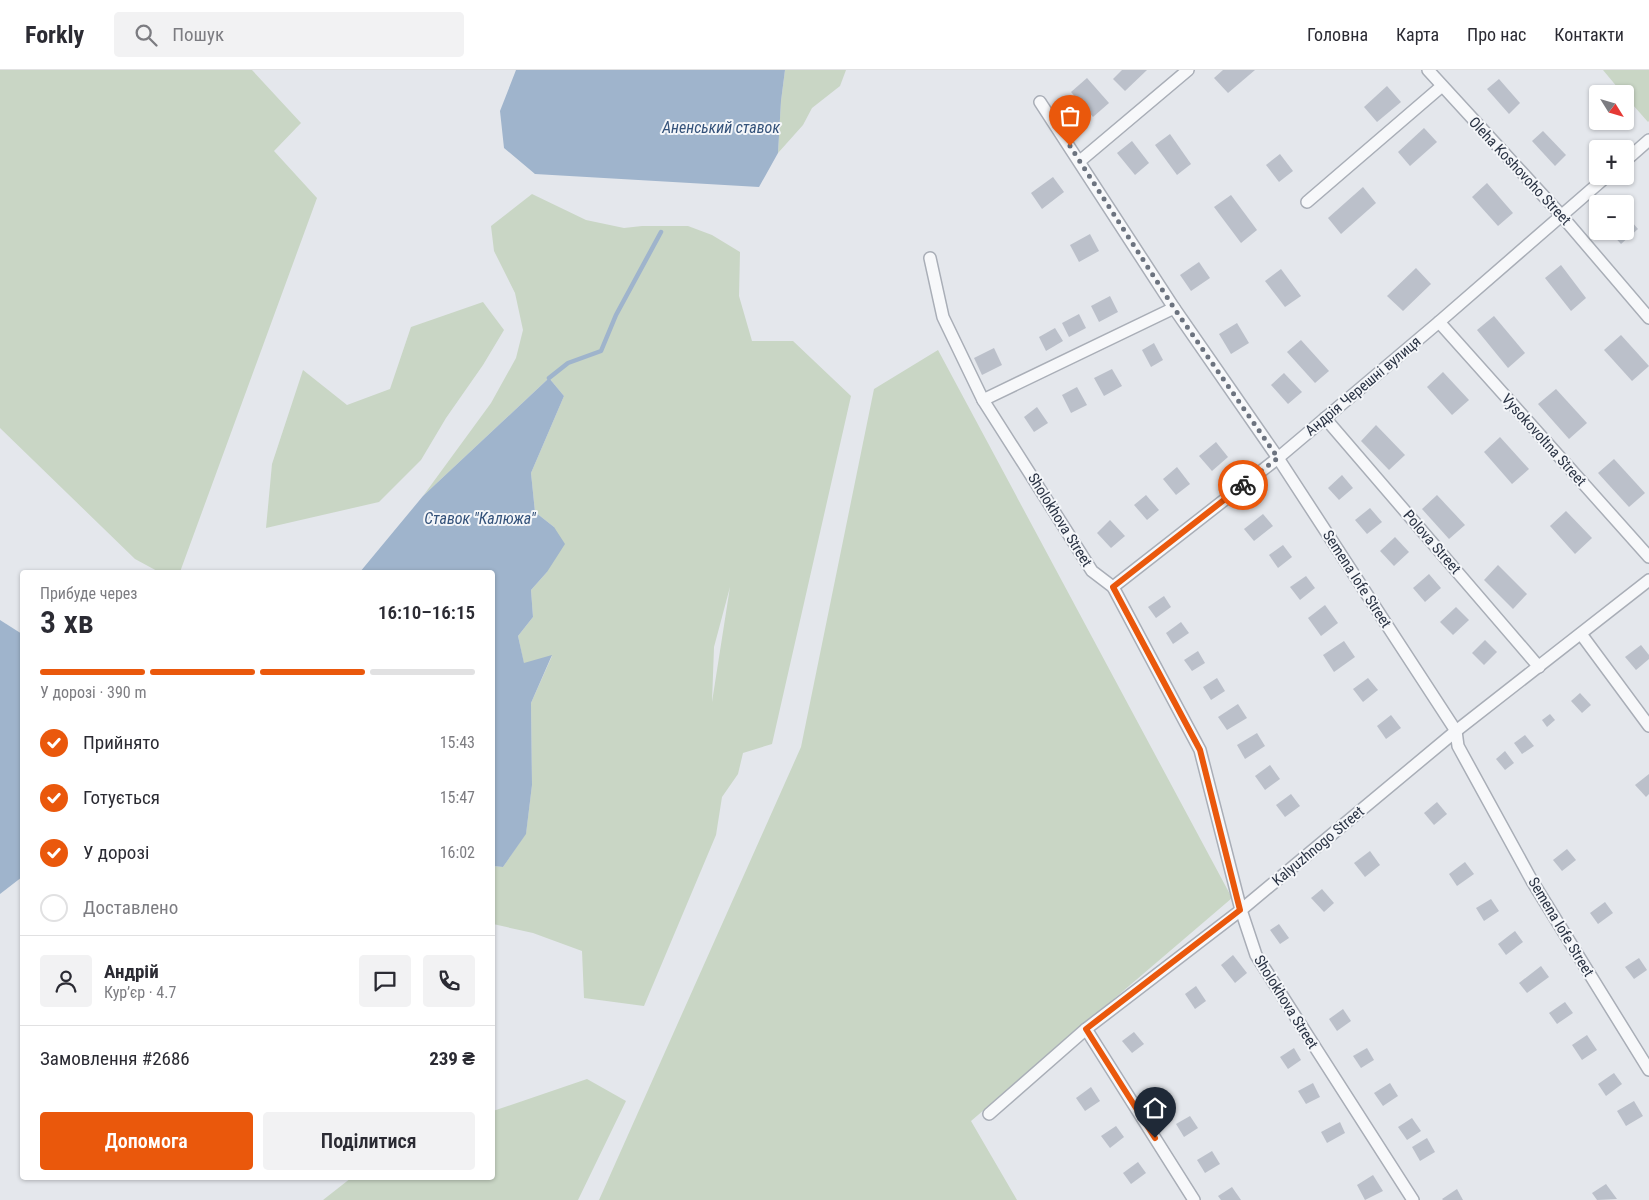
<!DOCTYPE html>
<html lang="uk">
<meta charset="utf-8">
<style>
:root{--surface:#fff;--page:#f2f2f3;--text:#2b2b33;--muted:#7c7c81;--line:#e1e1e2;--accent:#ea580c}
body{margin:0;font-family:"Roboto Condensed",sans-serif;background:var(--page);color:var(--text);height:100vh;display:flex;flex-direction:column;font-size:19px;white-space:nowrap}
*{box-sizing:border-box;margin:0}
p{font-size:16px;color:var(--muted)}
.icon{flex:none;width:28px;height:28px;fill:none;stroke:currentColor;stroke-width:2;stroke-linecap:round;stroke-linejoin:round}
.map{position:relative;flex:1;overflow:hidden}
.sheet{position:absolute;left:20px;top:500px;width:475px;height:610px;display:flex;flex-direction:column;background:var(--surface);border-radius:5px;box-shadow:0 1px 4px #0004}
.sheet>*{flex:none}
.needle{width:32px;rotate:127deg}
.controls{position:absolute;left:1589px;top:15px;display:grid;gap:10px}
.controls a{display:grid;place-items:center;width:45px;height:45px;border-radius:5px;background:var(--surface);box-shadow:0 1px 4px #0004;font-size:25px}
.pin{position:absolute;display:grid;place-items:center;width:42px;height:42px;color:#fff;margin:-51px -21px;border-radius:50% 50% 50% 0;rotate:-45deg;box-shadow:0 0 5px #0007}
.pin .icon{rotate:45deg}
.courier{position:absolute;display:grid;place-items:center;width:50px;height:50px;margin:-25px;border:4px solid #ea580c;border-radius:50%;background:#fff;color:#222;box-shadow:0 1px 6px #0007}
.headline em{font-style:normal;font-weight:600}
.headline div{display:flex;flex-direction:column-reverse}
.headline{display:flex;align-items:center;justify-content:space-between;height:85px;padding:0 20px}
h1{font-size:32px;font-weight:600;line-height:38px}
.bar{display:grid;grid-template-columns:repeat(4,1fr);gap:8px 5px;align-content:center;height:60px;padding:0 20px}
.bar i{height:6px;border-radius:4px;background:var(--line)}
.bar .on{background:var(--accent)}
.bar p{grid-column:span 4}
.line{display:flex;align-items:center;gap:12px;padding:0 20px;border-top:1px solid var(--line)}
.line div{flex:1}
.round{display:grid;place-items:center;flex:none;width:52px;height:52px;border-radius:5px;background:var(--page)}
ol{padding:0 20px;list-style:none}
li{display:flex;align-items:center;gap:15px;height:55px}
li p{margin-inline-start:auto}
li .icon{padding:5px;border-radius:50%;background:var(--accent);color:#fff;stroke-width:4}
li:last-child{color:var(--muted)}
li i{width:28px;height:28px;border:2px solid var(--line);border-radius:50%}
.action{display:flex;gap:10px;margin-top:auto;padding:10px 20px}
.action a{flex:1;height:58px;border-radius:5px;background:var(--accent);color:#fff;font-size:20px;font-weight:600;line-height:58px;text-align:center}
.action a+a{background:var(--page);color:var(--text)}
header{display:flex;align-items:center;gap:30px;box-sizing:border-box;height:70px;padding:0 25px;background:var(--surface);border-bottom:1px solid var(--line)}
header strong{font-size:24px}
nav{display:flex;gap:28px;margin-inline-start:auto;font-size:18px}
.search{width:350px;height:45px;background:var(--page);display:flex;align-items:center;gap:12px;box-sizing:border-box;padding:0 18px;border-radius:5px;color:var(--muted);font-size:19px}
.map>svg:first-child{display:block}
.green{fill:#c9d6c5;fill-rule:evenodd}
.water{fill:#9fb4cc}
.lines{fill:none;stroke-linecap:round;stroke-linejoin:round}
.stream{stroke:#9fb4cc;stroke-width:4.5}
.building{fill:#bbc0ca}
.street-casing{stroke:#a9aeb7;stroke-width:14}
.street{stroke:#f7f8fa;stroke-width:11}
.done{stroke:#6c737f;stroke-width:5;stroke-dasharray:0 9}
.route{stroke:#ea580c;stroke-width:6}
.labels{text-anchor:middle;stroke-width:4;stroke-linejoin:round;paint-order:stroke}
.street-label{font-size:15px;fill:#2b3445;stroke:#f4f6f9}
.water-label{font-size:16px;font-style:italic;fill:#34527a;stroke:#f4f6f9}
</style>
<header>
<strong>Forkly</strong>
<div class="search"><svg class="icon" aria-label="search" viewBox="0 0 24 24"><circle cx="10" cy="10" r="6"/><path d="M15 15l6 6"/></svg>Пошук</div>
<nav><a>Головна</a><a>Карта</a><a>Про нас</a><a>Контакти</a></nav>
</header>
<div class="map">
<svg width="1649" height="1130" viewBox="0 0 1649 1130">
<rect width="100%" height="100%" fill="#e4e7ec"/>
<!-- green -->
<g class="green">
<polygon points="0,0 252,0 301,53 274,81 317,128 180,502 159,502 135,489 0,358"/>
<polygon points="785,0 846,0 840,16 812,38 803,55 778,83 781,31"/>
<polygon points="1603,0 1649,0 1649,51 1648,52 1625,26 1625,24 1623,24"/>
<path d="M532 124 586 150 624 158 642 156H688L712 165 740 182 739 226 752 271H793L851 326 772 674 743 683 738 704 722 727 716 765 644 936 584 928 582 881 533 863 493 854V796L503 797 526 763 532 715 531 633 552 586 524 594 518 566 533 547 531 520 547 502 554 457 535 442 531 403 564 326 549 308 423 426 491 333 516 288 523 260 515 223 494 181 491 156ZM730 517 712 632 714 577Z"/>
<polygon points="483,232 504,260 483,295 446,348 421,390 379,432 266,458 272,394 303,300 347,335 390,319 411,257"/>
<polygon points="938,280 1232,828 971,1051 1017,1130 599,1130 801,677 874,319"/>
<polygon points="587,1009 626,1031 578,1130 323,1130 351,1108 492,1108 493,1041"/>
</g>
<!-- water -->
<g class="water">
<polygon points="516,0 785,0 781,31 778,83 759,117 535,104 504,78 500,41"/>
<polygon points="549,308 564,326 531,403 535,442 554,457 565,474 547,502 531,520 533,547 518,566 524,593 552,585 531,633 532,715 526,764 503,797 493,796 492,502 360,502 423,426"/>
<polygon points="0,550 22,564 22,807 0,824"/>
</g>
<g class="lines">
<!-- stream -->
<polyline class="stream" points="549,308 568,293 601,281 616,245 661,162"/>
</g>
<!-- building -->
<g class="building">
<polygon points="1122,0 1147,0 1125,21 1113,9"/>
<polygon points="1223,0 1255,0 1228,23 1214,8"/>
<polygon points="1087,8 1109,33 1093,47 1071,22"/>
<polygon points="1499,9 1520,33 1509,44 1487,19"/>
<polygon points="1387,16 1401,32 1377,52 1364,37"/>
<polygon points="1424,58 1437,72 1410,96 1398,82"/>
<polygon points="1543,61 1566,85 1555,96 1532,71"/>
<polygon points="1170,64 1191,94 1177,105 1155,75"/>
<polygon points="1132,71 1149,93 1135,105 1117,83"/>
<polygon points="1280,84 1293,101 1279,112 1266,95"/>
<polygon points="1053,107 1064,122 1042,139 1031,123"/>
<polygon points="1487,113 1513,143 1498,156 1472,127"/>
<polygon points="1363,117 1376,133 1341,164 1328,148"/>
<polygon points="1231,125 1257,160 1241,173 1214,137"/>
<polygon points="1625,144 1638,159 1621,174 1609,161 1625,161"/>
<polygon points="1090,164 1099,181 1079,192 1070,175"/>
<polygon points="1199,192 1210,208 1191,221 1180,205"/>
<polygon points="1561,195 1586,228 1571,241 1545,208"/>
<polygon points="1416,198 1431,214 1403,241 1387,226"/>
<polygon points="1281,199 1301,226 1285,237 1265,211"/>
<polygon points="1110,226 1118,242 1099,252 1091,236"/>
<polygon points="1079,244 1086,258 1069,267 1062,253"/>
<polygon points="1494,246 1525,283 1508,298 1477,260"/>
<polygon points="1237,253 1249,273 1231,284 1219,264"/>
<polygon points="1055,258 1063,271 1046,281 1039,267"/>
<polygon points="1621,265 1649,296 1632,311 1604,280"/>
<polygon points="1301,270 1329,301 1315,313 1287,282"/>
<polygon points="1154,273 1163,290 1151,297 1142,280"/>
<polygon points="994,278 1002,295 982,305 974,288"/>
<polygon points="1112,299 1122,316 1104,326 1094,308"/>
<polygon points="1443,302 1469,330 1452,345 1427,317"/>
<polygon points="1284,303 1302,322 1288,334 1271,315"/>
<polygon points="1077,317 1087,335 1071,343 1062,325"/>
<polygon points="1556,319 1587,353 1569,369 1538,334"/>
<polygon points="1037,337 1048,353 1034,362 1024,347"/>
<polygon points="1376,355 1405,385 1389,400 1361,371"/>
<polygon points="1500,367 1529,399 1512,414 1484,382"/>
<polygon points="1216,372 1228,387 1212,401 1199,386"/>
<polygon points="1614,389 1645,423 1629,437 1598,403"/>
<polygon points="1177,397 1190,414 1176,425 1163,409"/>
<polygon points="1342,405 1353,418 1339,430 1328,418"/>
<polygon points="1146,425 1159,440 1147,450 1134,435"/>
<polygon points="1437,425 1465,455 1449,469 1422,439"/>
<polygon points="1370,438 1382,452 1367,464 1355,450"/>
<polygon points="1566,441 1592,468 1575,484 1550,456"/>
<polygon points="1263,444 1273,456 1254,471 1244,459"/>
<polygon points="1110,450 1125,466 1111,478 1097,463"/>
<polygon points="1395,467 1409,482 1394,496 1380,481"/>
<polygon points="1283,475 1292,487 1278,498 1269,485"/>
<polygon points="1498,495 1527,524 1513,539 1484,510"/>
<polygon points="1429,504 1441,518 1425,532 1413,518"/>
<polygon points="1306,506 1315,518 1300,530 1290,517"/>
<polygon points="1164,526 1171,537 1156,548 1148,537"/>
<polygon points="1325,535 1338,553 1321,566 1308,548"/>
<polygon points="1456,537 1469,550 1453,565 1440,552"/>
<polygon points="1181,552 1189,563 1173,574 1166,563"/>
<polygon points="1485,570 1497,582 1484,595 1472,583"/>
<polygon points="1344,571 1355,587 1334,602 1323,585"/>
<polygon points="1641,575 1649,585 1649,589 1636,600 1625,587"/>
<polygon points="1198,581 1205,593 1192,601 1184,590"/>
<polygon points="1217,608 1225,621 1211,630 1203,617"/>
<polygon points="1368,608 1378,620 1363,632 1353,619"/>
<polygon points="1580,623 1591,635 1582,643 1571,631"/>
<polygon points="1238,634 1247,648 1227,660 1218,647"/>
<polygon points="1550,644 1555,650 1547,657 1542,650"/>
<polygon points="1391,645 1401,658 1386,669 1377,656"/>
<polygon points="1257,663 1265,676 1245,689 1237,675"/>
<polygon points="1525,665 1534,676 1522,684 1514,673"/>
<polygon points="1505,681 1514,693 1505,700 1496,689"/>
<polygon points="1270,695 1280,709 1265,720 1255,706"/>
<polygon points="1649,704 1649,724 1646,727 1635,715"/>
<polygon points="1291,724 1300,736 1285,747 1276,735"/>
<polygon points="1437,732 1447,744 1434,755 1424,743"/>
<polygon points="1567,779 1576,790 1562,801 1553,790"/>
<polygon points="1370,781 1380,795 1365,807 1354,793"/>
<polygon points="1465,792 1474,804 1457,816 1449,804"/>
<polygon points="1322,819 1334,833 1324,842 1311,828"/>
<polygon points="1491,829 1499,841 1484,851 1476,838"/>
<polygon points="1605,832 1613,843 1598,854 1590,843"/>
<polygon points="1279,854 1289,868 1280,874 1270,860"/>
<polygon points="1515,861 1523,872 1506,885 1498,874"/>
<polygon points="1233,885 1247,903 1235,913 1221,895"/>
<polygon points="1639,888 1647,900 1634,909 1625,897"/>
<polygon points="1541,896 1549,907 1527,923 1519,913"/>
<polygon points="1196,916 1206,931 1195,939 1185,924"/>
<polygon points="1565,932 1573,943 1557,954 1549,943"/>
<polygon points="1343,939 1351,951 1337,961 1329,949"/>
<polygon points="1134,962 1144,974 1132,983 1122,971"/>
<polygon points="1587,965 1597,980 1582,990 1572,975"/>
<polygon points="1294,978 1301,990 1288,999 1280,987"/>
<polygon points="1367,978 1374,990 1361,998 1353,986"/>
<polygon points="1614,1003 1622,1014 1606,1026 1598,1014"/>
<polygon points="1313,1013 1320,1027 1306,1034 1298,1021"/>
<polygon points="1390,1013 1398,1026 1383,1036 1374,1023"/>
<polygon points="1091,1017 1100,1031 1085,1041 1076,1028"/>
<polygon points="1634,1031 1643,1046 1626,1056 1617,1041"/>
<polygon points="1190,1046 1198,1058 1184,1067 1176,1054"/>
<polygon points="1412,1048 1421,1061 1407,1070 1398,1057"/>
<polygon points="1340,1052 1345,1063 1327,1073 1321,1062"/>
<polygon points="1116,1056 1124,1067 1110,1078 1101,1066"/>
<polygon points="1427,1068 1435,1082 1420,1091 1412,1077"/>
<polygon points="1212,1081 1220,1094 1205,1103 1197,1090"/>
<polygon points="1138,1092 1146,1103 1131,1114 1123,1103"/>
<polygon points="1373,1105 1383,1121 1365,1130 1357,1115"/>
<polygon points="1606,1114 1617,1129 1597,1130 1592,1123"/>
<polygon points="1232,1117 1241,1130 1221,1130 1218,1126"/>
<polygon points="1457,1119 1463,1130 1443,1130 1442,1129"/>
</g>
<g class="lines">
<!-- street casing -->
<g class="street-casing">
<g id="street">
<polyline points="1428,0 1561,145 1649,248"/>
<polyline points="1040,32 1174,238 1278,388 1456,661 1458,676 1532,811 1649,1000"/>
<polyline points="1080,91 1188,0"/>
<polyline points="1625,91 1649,70"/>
<polyline points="1307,132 1442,16"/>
<polyline points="930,188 943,247 983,330 1092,501 1113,517 1200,680 1241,840 1256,885 1413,1130"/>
<polyline points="1439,252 1649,487"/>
<polyline points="983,330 1174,238"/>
<polyline points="1325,348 1539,597"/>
<polyline points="1113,517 1278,388 1439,252 1607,106"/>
<polyline points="1581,564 1649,656"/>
<polyline points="1086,959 1194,1130"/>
<polyline points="989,1044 1086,959 1241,840 1456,661 1649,510"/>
</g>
</g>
<!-- street -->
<use href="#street" class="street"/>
</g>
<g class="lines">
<!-- done -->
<polyline class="done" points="1070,76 1174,238 1278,388 1243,415"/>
<!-- route -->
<polyline class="route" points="1155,1068 1086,959 1240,840 1200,680 1113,517 1243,415"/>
</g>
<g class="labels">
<!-- street labels -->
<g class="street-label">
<text transform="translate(1520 101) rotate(47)" y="5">Oleha Koshovoho Street</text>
<text transform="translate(1363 316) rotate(-40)" y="5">Андрія Черешні вулиця</text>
<text transform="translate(1544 370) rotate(48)" y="5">Vysokovoltna Street</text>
<text transform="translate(1060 450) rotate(58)" y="5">Sholokhova Street</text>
<text transform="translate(1432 472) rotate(49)" y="5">Polova Street</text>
<text transform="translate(1357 509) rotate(57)" y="5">Semena Iofe Street</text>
<text transform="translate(1318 776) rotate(-40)" y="5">Kalyuzhnogo Street</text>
<text transform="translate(1561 857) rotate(59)" y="5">Semena Iofe Street</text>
<text transform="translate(1286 932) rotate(58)" y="5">Sholokhova Street</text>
</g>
<!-- water labels -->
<g class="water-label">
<text x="721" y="63">Аненський ставок</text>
<text x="480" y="454">Ставок "Калюжа"</text>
</g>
</g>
</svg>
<div class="controls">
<a><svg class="needle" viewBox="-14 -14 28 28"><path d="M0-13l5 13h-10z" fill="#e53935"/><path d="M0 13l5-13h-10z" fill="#7c7c81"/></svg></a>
<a>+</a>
<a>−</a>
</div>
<div class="pin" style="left:1070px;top:76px;background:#ea580c"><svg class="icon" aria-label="bag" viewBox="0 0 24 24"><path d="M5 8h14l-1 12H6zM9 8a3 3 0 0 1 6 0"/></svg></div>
<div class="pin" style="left:1155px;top:1068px;background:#1f2937"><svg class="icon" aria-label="home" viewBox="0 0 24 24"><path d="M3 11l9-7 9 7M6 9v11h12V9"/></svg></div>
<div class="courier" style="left:1243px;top:415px"><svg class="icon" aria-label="bike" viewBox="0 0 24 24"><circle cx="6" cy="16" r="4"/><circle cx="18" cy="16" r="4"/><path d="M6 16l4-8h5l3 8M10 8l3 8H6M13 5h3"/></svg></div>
<section class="sheet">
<div class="headline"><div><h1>3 хв</h1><p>Прибуде через</p></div><em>16:10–16:15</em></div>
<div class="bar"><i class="on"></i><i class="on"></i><i class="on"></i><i></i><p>У дорозі · 390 m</p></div>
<ol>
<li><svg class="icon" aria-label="check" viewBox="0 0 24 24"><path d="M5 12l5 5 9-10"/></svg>Прийнято<p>15:43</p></li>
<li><svg class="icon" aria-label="check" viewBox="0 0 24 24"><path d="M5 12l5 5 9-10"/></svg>Готується<p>15:47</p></li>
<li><svg class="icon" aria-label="check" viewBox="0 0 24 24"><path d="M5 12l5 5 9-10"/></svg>У дорозі<p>16:02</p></li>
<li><i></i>Доставлено</li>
</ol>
<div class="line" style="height:90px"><a class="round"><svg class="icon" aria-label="person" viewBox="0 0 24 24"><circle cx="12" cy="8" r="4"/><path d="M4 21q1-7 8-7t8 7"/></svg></a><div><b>Андрій</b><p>Кур’єр · 4.7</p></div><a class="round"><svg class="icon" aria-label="chat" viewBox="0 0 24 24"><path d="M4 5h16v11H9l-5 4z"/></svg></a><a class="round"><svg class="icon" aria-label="phone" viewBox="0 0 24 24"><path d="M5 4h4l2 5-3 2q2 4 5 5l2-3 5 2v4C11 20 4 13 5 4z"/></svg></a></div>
<div class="line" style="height:65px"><div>Замовлення #2686</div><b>239 ₴</b></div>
<div class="action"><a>Допомога</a><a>Поділитися</a></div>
</section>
</div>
